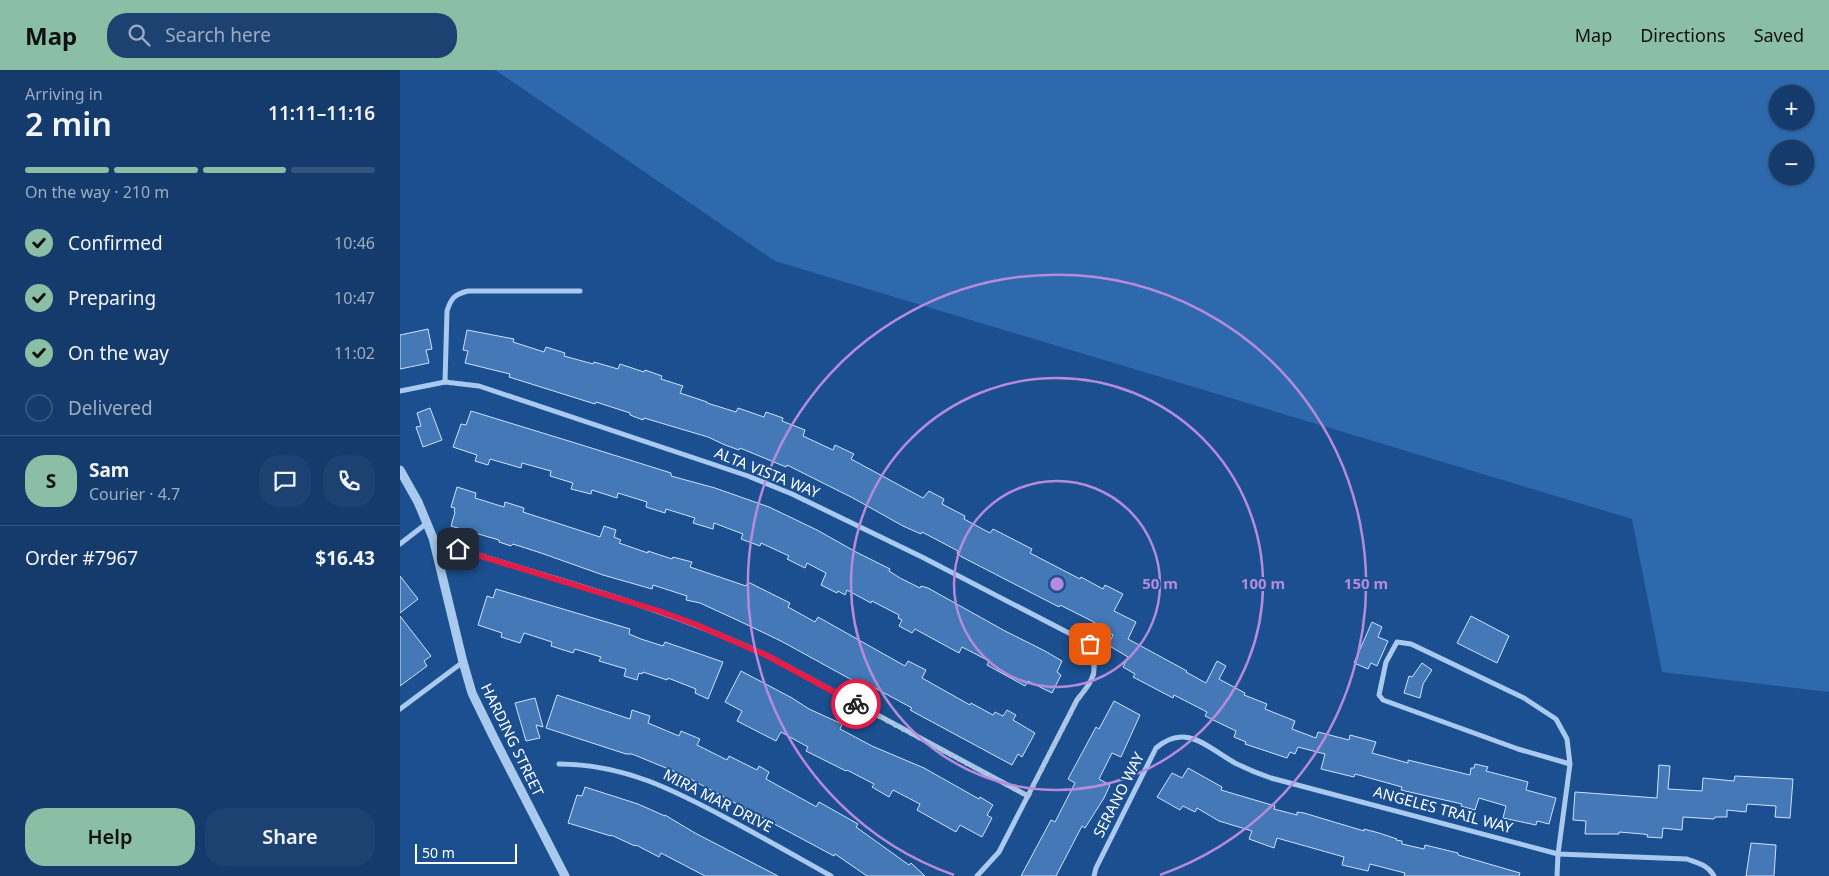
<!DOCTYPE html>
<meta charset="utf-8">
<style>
:root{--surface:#143b6b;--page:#1d4271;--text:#f1f3f6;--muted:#9dadc1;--line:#33557e;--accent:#8abfa5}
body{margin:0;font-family:"Noto Sans",sans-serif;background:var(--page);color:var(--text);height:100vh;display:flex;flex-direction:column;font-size:19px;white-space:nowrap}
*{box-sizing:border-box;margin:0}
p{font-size:16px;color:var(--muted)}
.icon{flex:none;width:28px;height:28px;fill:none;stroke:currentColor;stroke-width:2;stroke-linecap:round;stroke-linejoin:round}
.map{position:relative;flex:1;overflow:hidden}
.details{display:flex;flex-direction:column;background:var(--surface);width:400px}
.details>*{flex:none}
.fabs{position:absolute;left:1369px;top:15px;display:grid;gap:10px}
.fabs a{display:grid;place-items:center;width:45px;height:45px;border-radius:50%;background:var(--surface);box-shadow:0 1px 4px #0004,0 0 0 1px var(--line);font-size:25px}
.scale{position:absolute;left:15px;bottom:12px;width:102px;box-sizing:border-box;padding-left:5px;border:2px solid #fff;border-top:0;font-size:14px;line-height:18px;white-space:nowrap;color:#fff;-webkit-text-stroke:4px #1b4f8f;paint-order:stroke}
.pin{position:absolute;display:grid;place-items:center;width:42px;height:42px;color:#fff;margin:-21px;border-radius:10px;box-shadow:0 2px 8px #0006}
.courier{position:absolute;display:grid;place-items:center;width:50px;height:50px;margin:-25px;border:4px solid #e11d48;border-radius:50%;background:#fff;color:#222;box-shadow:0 1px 6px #0007}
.overview em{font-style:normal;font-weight:600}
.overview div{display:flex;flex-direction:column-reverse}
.overview{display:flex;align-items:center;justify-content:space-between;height:85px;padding:0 25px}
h1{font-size:32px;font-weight:600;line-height:38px}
.bar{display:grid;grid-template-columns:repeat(4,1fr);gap:8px 5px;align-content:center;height:60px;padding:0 25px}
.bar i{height:6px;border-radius:4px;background:var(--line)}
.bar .on{background:var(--accent)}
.bar p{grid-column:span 4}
.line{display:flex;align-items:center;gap:12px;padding:0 25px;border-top:1px solid var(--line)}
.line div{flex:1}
.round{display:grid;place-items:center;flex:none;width:52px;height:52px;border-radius:20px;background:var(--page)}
ol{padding:0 25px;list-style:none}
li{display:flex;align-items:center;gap:15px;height:55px}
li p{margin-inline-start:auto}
li .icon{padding:5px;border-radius:50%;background:var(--accent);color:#111;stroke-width:4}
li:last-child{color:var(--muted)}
li i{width:28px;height:28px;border:2px solid var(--line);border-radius:50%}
.cta{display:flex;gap:10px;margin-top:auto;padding:10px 25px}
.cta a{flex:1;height:58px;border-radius:20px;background:var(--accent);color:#111;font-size:20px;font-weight:600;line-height:58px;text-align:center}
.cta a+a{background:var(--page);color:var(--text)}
header{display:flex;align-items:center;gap:30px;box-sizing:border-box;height:70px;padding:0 25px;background:var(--accent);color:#111}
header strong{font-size:24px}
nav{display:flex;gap:28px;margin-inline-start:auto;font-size:18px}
.search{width:350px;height:45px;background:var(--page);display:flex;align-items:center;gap:12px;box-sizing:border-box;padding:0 18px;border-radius:20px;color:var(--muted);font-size:19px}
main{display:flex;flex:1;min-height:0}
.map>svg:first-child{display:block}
.green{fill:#2e69ad;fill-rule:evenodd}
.building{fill:#4478b7;stroke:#cfe3fa}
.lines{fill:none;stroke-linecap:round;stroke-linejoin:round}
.minor{stroke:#a9c9ee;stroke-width:5}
.tertiary{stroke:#a9c9ee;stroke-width:9}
.done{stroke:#afc1d8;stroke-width:5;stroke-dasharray:0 9}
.route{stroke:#e11d48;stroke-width:6}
.ring{fill:none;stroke:#b68bdc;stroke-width:2.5}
.labels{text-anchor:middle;stroke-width:4;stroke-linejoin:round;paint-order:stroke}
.street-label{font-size:15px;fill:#fff;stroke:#1b4f8f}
.centre{fill:#b68bdc;stroke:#1b4f8f;stroke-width:2.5}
.ring-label{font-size:15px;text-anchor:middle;font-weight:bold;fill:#b68bdc;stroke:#1b4f8f;stroke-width:4;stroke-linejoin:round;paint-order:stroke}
</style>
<header>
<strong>Map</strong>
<div class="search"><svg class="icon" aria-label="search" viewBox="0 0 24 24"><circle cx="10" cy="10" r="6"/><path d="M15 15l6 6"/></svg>Search here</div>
<nav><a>Map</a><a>Directions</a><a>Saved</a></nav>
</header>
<main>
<section class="details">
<div class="overview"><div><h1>2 min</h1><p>Arriving in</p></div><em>11:11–11:16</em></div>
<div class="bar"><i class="on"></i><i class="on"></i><i class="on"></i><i></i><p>On the way · 210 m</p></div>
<ol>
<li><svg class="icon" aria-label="check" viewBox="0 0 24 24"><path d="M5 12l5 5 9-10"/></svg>Confirmed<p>10:46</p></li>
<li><svg class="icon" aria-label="check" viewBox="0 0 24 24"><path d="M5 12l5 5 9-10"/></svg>Preparing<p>10:47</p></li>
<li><svg class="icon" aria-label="check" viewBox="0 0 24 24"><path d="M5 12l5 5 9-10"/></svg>On the way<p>11:02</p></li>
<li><i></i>Delivered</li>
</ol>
<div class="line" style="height:90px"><b class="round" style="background:var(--accent);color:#111">S</b><div><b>Sam</b><p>Courier · 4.7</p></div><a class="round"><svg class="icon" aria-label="chat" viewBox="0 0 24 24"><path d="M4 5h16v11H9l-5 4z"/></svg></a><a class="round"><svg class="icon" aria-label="phone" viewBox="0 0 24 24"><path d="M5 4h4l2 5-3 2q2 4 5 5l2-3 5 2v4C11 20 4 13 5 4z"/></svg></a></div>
<div class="line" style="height:65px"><div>Order #7967</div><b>$16.43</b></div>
<div class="cta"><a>Help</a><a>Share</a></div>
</section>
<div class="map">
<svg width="1429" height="806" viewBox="0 0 1429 806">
<rect width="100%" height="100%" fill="#1b4f8f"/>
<!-- green -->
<path class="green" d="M95 0H1429V622L1262 602 1232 449 375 191ZM1378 24H1405V51H1378ZM1378 79H1405V106H1378Z"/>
<!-- building -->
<g class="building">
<polygon points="28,259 32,279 26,280 29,293 0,299 0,265"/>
<polygon points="67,260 114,269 113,272 144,282 146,277 165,283 164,286 193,294 194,292 218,299 220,294 244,302 245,300 262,306 261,309 283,316 280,323 307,332 307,333 336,342 338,338 364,347 366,342 383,348 382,351 405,360 403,366 433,380 435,375 454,384 451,389 523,428 529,421 544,429 542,434 565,446 564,449 590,463 593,459 632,479 630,483 680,509 681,507 703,519 705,515 723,524 714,541 736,552 728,569 787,601 786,602 806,613 817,591 826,596 819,609 845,623 844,625 867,634 865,639 895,651 892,659 916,668 918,662 949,670 950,665 976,672 972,683 1008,693 1008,690 1070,705 1071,698 1074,698 1075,694 1088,697 1086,701 1128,712 1126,720 1156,728 1149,754 1137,751 1136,755 1103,748 1106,736 1079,728 1075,740 1061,736 1062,734 1001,720 1002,717 955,704 954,707 921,699 925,684 898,677 895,684 890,682 887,688 845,674 846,672 834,667 836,661 805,646 807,642 774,625 773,628 733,607 735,604 723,597 728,587 708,575 713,565 692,551 660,535 659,537 562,487 557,484 558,481 543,473 522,462 521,464 503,456 453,428 387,395 386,397 340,378 339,380 325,375 308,367 244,348 243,350 230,345 230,343 196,332 195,334 109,307 110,304 65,293 68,281 63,280"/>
<polygon points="30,338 42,370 23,377 16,357 21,356 17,343"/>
<polygon points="71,341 185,376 271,403 271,406 315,418 369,437 417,460 456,482 490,499 489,501 500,508 520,518 521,516 528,518 605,561 645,581 662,591 657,602 661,605 652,623 628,611 625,616 587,595 589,591 562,577 559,583 515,559 512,563 499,556 502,550 498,548 499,545 472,531 471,533 447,520 445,525 438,521 437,523 421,515 426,503 407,493 405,498 387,489 389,486 361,473 360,476 341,469 343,464 314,453 313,459 293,453 295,448 266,439 265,443 246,437 247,432 218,423 217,428 192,420 191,424 171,419 173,413 150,406 151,401 122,393 121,398 90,389 88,395 75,391 77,385 53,377 61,354 66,355"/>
<polygon points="57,417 76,423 75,428 104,437 105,432 124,438 123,442 200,467 204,456 216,460 214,467 221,470 219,473 248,483 248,481 272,489 273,487 292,492 290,497 346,516 348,512 390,533 388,537 415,552 418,547 505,596 508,591 526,600 522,608 570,635 571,633 593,645 595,642 603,646 607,640 616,645 613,650 635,663 622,687 618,684 612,695 510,640 512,638 475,618 463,612 461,615 381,571 337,550 300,533 286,530 287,526 253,515 252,519 203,505 141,483 113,474 111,476 99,472 99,470 51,456 55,442 54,441 55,438 51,437"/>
<polygon points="0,506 18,529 0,543"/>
<polygon points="96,519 230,559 229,564 241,569 263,576 265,572 323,592 308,629 295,623 296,619 268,608 267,610 243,602 242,604 239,603 237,610 224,606 226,599 199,591 201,587 175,579 173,583 151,576 152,572 124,563 120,573 101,567 102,563 78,555 87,526 93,528"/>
<polygon points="0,546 31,586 24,591 27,596 0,616"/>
<polygon points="1071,546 1109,566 1097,593 1057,573"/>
<polygon points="972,552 982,557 978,567 988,571 977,596 971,593 968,599 954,593"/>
<polygon points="1022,593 1032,600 1023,614 1020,628 1004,623 1009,606 1012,607"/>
<polygon points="341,601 392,628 409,639 442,654 440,659 472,676 524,698 579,729 580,727 593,735 587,745 592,748 582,767 560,755 556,762 517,740 520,734 493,720 489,727 472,717 474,714 447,700 446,701 406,681 408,677 381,662 376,671 337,651 342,641 325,632"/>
<polygon points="157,625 230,649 232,640 250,646 248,653 279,666 281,661 300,669 297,675 327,690 329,686 357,700 359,696 369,702 366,709 415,736 416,737 419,732 458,754 456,757 509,795 511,793 525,806 467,806 435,784 434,786 283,705 232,684 226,684 146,658"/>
<polygon points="135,628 143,657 136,655 140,668 126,671 115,633"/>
<polygon points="714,631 740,645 721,687 712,683 699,709 710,715 704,728 685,758 682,756 656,806 621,806 651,750 655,752 675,713 668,709 696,657 699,659"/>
<polygon points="1259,695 1270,696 1268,719 1302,721 1303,708 1334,711 1335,706 1393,709 1390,748 1375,747 1376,736 1347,734 1346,742 1327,740 1327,747 1315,747 1314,749 1283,747 1282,760 1263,758 1262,768 1247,767 1248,765 1243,764 1219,762 1219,764 1185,764 1186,751 1173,750 1175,722 1257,728"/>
<polygon points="788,698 822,717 821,720 875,736 874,739 897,745 897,742 904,743 964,761 964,759 979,763 997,769 996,770 1002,771 1002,774 1024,779 1025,775 1058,783 1058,785 1120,803 1119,806 1004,806 1005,803 970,794 968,801 942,795 944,787 877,768 874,778 849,769 852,761 819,751 797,738 795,742 783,736 780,740 757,727 772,703 782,708"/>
<polygon points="185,717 238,734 265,746 265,745 295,763 378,806 305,806 261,783 259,787 236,775 235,776 211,765 211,766 168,753 177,725 182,726"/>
<polygon points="1351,773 1376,775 1374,806 1346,806"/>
</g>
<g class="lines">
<!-- minor -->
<g class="minor">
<path d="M45 312 47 241C51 228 55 224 68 221H180"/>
<path d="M0 321 45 312 79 316 348 406 392 424 522 487 690 574C698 604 695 607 677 630L599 782 577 806"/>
<polyline points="0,474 27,453"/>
<path d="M38 483 58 479C162 511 269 539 368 586L628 726"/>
<polyline points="0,639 63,592"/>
<path d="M159 694C224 694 274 720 330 750 364 768 397 787 431 806"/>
<path d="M694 806 696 798 756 678C786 652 808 678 835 693 847 699 859 704 871 708L1158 784 1287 789C1298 793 1308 795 1314 806"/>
<polyline points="1157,806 1158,784 1170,694 1167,669 1156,649 1124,628 1011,574 997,572 986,592 979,625 983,630 1118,679 1170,694"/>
</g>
<!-- tertiary -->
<polyline class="tertiary" points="0,400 18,432 33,468 63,592 72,623 94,668 165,806"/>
</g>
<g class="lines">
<!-- done -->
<path class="done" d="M456 634 628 726 677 630C695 607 698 604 690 574"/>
<!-- route -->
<polyline class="route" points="58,479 259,541 297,555 368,586 456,634"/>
</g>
<!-- distance rings -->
<g class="ring">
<circle cx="657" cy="514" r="103"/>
<circle cx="657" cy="514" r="206"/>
<path d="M554 805A309 309 0 1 1 760 805"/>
</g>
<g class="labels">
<!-- street labels -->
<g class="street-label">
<text transform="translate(367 403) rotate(22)" y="5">ALTA VISTA WAY</text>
<text transform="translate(112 670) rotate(64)" y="5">HARDING STREET</text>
<text transform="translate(719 725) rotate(-63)" y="5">SERANO WAY</text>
<text transform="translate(318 731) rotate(27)" y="5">MIRA MAR DRIVE</text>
<text transform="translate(1043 740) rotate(15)" y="5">ANGELES TRAIL WAY</text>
</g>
</g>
<circle cx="657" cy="514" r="8" class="centre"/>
<g class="ring-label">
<text x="760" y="519">50 m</text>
<text x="863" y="519">100 m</text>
<text x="966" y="519">150 m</text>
</g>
</svg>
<div class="fabs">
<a>+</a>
<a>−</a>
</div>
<div class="scale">50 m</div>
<div class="pin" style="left:690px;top:574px;background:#ea580c"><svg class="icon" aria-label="bag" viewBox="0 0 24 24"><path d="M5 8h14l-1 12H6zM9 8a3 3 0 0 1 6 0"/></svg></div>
<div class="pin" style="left:58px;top:479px;background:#1f2937"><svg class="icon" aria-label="home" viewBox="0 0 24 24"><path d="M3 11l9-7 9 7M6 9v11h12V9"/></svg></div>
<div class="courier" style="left:456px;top:634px"><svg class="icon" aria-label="bike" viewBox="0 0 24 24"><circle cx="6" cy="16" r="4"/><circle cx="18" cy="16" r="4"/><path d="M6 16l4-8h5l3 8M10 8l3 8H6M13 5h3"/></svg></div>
</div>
</main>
